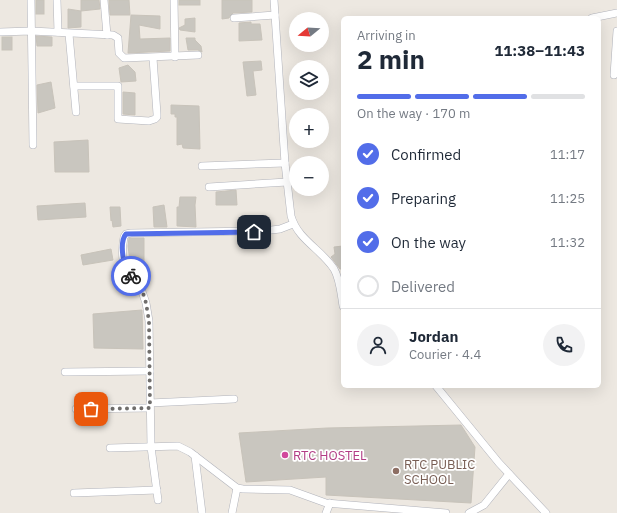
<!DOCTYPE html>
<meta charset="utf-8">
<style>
:root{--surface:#fff;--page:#f2f2f3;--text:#1f2937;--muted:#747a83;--line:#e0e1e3;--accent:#526de9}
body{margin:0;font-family:"IBM Plex Sans",sans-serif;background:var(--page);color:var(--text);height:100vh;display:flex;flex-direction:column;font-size:15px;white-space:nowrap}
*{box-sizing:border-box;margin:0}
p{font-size:13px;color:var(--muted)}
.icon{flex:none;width:22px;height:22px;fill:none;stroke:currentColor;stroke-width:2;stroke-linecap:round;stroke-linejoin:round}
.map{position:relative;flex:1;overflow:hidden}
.side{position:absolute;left:341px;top:16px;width:260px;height:372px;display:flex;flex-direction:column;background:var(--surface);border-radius:6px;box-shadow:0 4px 16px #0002}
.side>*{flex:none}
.needle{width:26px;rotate:252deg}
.tools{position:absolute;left:289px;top:12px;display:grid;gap:8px}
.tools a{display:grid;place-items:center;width:40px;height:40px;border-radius:50%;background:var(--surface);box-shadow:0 4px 16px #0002;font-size:20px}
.pin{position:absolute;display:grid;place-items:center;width:34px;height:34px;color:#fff;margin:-17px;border-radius:8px;box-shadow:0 2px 6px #0006}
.courier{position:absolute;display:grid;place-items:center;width:40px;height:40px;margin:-20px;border:3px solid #526de9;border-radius:50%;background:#fff;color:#222;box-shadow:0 1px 5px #0007}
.overview em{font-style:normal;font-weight:800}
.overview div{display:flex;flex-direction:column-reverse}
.overview{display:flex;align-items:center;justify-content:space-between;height:68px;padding:0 16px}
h1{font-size:26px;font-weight:800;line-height:30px}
.bar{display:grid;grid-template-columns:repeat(4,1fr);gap:6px 4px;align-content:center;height:48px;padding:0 16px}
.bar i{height:5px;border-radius:3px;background:var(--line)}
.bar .current{background:var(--accent)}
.bar p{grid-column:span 4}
.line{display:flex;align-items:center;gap:10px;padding:0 16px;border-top:1px solid var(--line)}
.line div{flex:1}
.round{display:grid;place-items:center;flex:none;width:42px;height:42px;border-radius:21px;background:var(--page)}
ol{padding:0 16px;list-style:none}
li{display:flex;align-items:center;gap:12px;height:44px}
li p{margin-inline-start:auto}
li .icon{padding:4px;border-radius:50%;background:var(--accent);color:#fff;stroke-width:4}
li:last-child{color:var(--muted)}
li i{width:22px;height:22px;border:2px solid var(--line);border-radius:50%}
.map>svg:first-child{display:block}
.building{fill:#c9c6bf;stroke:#c8c3ba}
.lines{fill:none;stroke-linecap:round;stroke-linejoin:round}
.street-casing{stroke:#b1b3bb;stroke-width:8}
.street{stroke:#fff;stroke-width:7}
.done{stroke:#706e6c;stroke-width:4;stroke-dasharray:0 7.2}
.route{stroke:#526de9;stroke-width:5}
.hotel-dot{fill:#d1479c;stroke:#fff;stroke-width:1.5}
.education-dot{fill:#8d6e63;stroke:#fff;stroke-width:1.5}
.labels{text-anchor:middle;stroke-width:3.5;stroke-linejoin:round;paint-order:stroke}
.hotel-label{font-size:13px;fill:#b23c85;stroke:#fff;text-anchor:start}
.education-label{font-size:13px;fill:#785e54;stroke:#fff;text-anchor:start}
</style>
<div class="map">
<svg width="617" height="513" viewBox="0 0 617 513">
<rect width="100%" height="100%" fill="#ede8e1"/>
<!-- building -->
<g class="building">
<rect x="36" y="0" width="8" height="14"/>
<polygon points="81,0 99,0 100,9 81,11"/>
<polygon points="109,0 129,0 130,15 110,15"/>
<rect x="179" y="0" width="21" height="5"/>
<polygon points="222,0 252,0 252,12 233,13 230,16 229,18 222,19"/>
<polygon points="68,9 81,11 81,27 68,28"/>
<polygon points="131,15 160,16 160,29 139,25 140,39 170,38 170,51 128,53"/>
<polygon points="195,18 195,32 180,30 179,28 185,25 185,19"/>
<polygon points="251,22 251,24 260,24 262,40 239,41 239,23"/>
<polygon points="36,36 52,37 52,46 37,46"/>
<rect x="2" y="37" width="10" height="13"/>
<polygon points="186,38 195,38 195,40 201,46 202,52 198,50 188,50"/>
<polygon points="261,61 262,70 253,71 256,95 247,96 243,62"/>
<polygon points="128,65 135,72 136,81 121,82 119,68"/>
<polygon points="51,82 55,108 38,113 37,85"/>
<polygon points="123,92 135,93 135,115 123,114"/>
<polygon points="171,105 199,106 200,149 183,148 182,144 177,145 177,117 175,117 175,114 171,114"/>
<polygon points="88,140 89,172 55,172 54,142"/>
<polygon points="236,190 237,205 216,205 216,192"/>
<polygon points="180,197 196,197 195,205 196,227 177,226 177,207 179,207"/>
<polygon points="85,203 86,217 38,220 37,206"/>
<polygon points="164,205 167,227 154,227 153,207"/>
<polygon points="110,207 120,207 121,226 113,227 112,220 111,221"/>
<polygon points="129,238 144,238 144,262 130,262 128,246"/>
<polygon points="343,246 343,269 340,269 331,257 335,254 334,247"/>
<polygon points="111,249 113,260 83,265 81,255"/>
<polygon points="142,310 143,349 94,348 93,314"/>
<polygon points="461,425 475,447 471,503 326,495 326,477 246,482 239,433 327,428"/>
</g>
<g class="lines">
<!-- street casing -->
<g class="street-casing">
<g id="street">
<polyline points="31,0 33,145"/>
<polyline points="57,0 58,32"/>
<polyline points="104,0 107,35"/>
<polyline points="174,0 175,57"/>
<path d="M274 0 285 163 291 216C298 240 321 249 334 269 340 279 341 294 343 306"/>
<polyline points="234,18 275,15"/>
<polyline points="592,18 617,13"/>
<polyline points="0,32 31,31 113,35 118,38 119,53 124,58 198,55"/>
<polyline points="69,34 76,112"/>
<polyline points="614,75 617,31"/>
<polyline points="74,86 118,86 118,119 149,121 155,119 157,117 157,114 153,58"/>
<polyline points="202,166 285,163"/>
<polyline points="209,187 287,182"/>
<polyline points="65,372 150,371"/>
<polyline points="436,386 499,463 546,513"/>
<polyline points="150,403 234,399"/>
<polyline points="76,409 150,408"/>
<polyline points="110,448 178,446 190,452 237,488 243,489 290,490 326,503 446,513"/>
<polyline points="195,456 202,513"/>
<polyline points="74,493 157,490"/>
<path d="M158 500 151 447 149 321 146 303 139 283C136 278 133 278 129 275 121 268 122 247 124 237L126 234 131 233 263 231 280 229 293 224"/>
<polyline points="232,513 237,488"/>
<polyline points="326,513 330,503"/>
<polyline points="469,513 484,505 509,474"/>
</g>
</g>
<!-- street -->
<use href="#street" class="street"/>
</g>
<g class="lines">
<!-- done -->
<polyline class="done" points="91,409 150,408 149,321 146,303 140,283 137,279 131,276"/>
<!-- route -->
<path class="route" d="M131 276C123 270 119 242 126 234L254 232"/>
</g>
<!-- markers -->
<circle class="hotel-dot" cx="285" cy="455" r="4"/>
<circle class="education-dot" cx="396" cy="471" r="4"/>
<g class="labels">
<!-- hotel labels -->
<g class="hotel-label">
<text x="293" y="460">RTC HOSTEL</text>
</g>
<!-- education labels -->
<g class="education-label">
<text x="404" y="469">RTC PUBLIC<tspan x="404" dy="15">SCHOOL</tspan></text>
</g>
</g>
</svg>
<div class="tools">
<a><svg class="needle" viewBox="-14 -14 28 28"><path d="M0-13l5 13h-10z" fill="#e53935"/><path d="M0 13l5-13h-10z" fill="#747a83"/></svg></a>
<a><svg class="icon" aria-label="layers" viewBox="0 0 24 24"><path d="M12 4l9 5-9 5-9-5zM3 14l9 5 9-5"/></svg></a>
<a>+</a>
<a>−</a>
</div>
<div class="pin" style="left:91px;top:409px;background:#ea580c"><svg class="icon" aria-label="bag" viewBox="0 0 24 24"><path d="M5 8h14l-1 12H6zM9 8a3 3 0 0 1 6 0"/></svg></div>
<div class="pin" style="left:254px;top:232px;background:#1f2937"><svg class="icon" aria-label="home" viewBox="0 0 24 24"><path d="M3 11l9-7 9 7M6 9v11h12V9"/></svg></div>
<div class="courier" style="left:131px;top:276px"><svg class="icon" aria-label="bike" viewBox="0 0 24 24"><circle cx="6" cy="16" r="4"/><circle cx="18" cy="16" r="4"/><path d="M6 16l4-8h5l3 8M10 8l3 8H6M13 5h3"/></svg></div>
<section class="side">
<div class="overview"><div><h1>2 min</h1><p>Arriving in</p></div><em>11:38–11:43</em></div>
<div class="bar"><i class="current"></i><i class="current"></i><i class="current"></i><i></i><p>On the way · 170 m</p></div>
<ol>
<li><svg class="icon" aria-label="check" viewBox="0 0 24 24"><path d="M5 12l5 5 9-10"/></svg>Confirmed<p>11:17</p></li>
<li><svg class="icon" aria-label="check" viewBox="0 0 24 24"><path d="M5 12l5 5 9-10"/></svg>Preparing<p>11:25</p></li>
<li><svg class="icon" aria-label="check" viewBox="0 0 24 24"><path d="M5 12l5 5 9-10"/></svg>On the way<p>11:32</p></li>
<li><i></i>Delivered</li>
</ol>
<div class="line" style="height:72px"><a class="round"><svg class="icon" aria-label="person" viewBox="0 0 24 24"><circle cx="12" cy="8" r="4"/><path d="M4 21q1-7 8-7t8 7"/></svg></a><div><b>Jordan</b><p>Courier · 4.4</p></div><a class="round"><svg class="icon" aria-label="phone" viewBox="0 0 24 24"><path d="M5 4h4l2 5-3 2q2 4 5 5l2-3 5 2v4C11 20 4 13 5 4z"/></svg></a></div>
</section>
</div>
